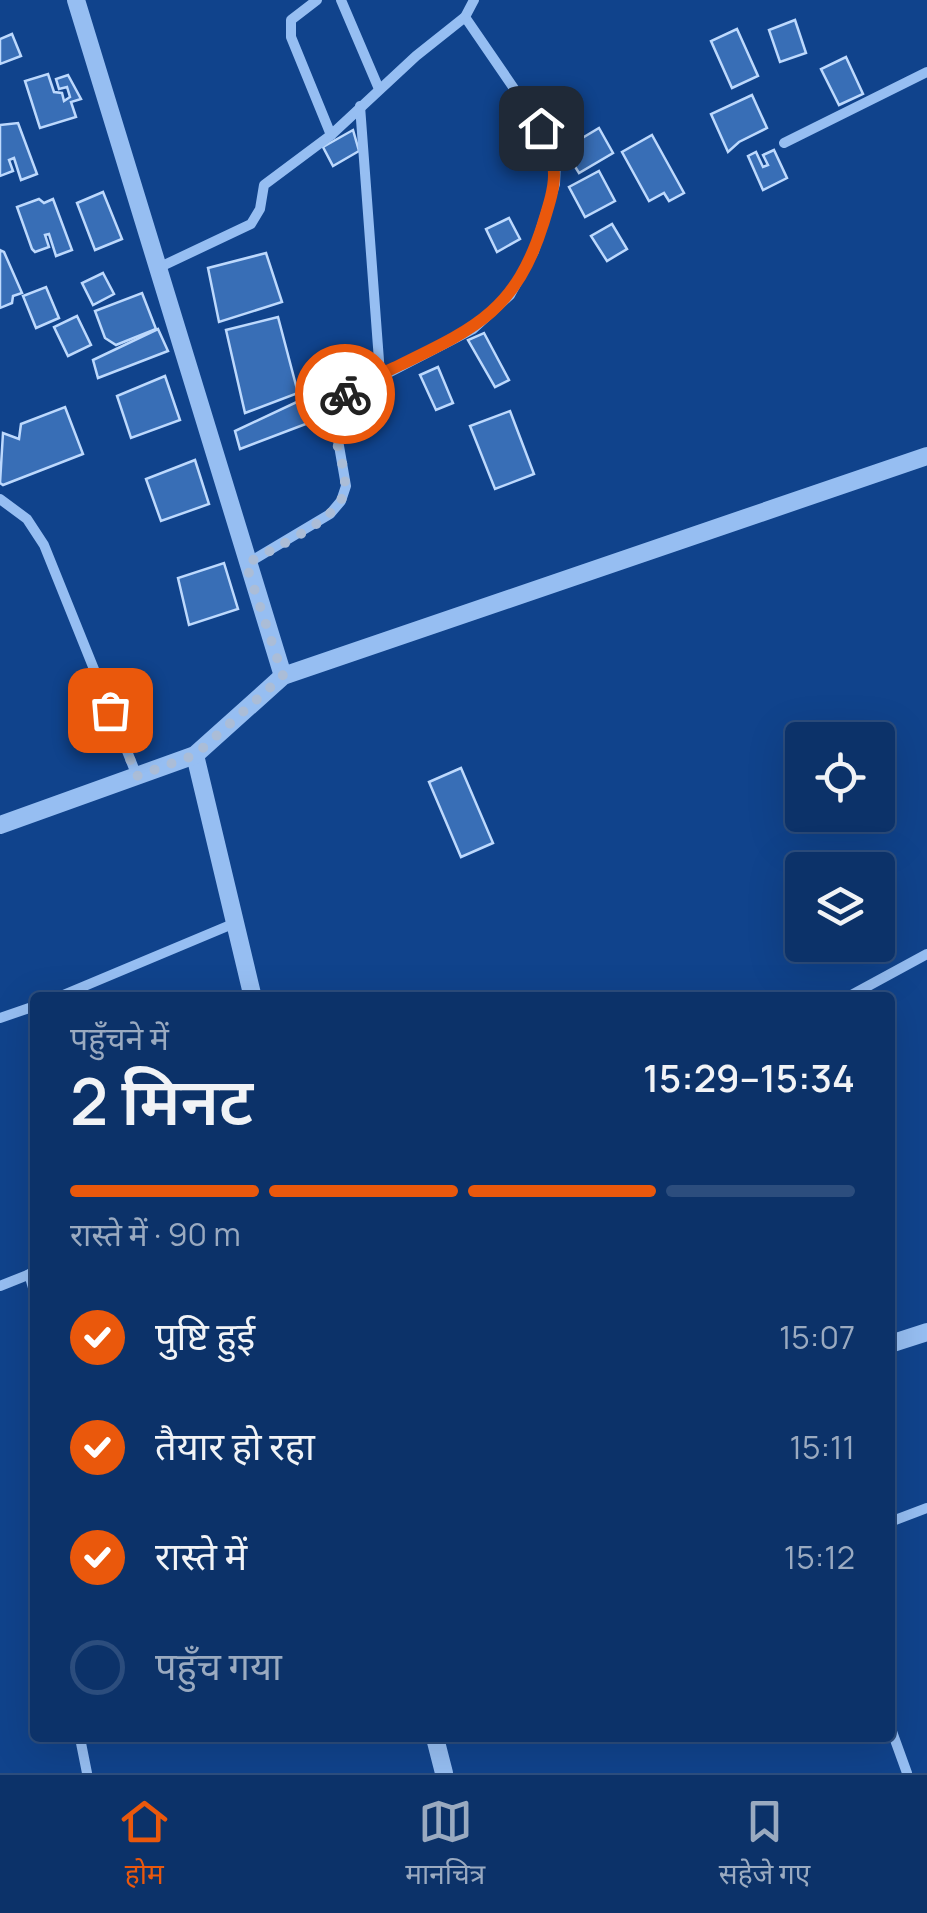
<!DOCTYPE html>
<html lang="hi">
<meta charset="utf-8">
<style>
:root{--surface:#0c3269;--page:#153a6f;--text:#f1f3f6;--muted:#9aaac0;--line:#2c4d7d;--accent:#ea580c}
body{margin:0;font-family:Manrope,"Noto Sans Devanagari",sans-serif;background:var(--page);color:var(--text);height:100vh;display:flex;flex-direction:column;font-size:38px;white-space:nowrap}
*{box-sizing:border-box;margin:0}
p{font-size:32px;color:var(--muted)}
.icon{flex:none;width:55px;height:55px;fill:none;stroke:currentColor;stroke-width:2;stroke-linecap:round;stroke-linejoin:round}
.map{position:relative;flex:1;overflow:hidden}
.details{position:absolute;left:30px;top:992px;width:865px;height:750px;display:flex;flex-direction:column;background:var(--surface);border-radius:10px;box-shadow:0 10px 40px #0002,0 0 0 2px var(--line)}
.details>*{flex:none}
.tools{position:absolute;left:785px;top:722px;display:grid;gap:20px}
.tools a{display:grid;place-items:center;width:110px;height:110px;border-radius:10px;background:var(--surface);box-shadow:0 10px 40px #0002,0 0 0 2px var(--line);font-size:50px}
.pin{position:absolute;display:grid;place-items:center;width:85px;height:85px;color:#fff;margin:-42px;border-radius:20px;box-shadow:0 5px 15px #0006}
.courier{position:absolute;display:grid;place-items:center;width:100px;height:100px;margin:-50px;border:8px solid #ea580c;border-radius:50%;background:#fff;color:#222;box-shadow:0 2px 12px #0007}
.summary em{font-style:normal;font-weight:600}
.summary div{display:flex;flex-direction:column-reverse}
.summary{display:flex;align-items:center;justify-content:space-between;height:170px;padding:0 40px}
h1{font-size:65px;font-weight:600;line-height:75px}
.bar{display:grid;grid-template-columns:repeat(4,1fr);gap:15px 10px;align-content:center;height:120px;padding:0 40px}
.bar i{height:12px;border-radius:8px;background:var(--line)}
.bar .active{background:var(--accent)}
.bar p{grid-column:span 4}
ol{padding:0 40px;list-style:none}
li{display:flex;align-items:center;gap:30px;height:110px}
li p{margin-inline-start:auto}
li .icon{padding:10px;border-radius:50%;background:var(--accent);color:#fff;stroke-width:4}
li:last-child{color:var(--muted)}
li i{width:55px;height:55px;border:5px solid var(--line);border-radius:50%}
.tab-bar{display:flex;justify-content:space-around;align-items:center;height:140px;border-top:2px solid var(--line);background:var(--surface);font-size:28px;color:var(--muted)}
.tab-bar a{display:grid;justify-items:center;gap:5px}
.tab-bar .active{color:var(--accent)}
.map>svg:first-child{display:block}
.building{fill:#386eb6;stroke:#bdd9fd;stroke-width:2.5}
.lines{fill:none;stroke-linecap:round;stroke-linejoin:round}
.minor{stroke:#96bef2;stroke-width:10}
.tertiary{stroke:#96bef2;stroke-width:18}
.done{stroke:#abbdd7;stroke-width:10;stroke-dasharray:0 18}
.route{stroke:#ea580c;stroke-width:12}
</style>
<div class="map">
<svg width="927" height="1773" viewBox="0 0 927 1773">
<rect width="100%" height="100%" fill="#10438c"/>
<!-- building -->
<g class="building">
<polygon points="795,20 806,53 780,62 769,30"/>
<polygon points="737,29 758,76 732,88 711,41"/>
<polygon points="12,34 21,56 0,64 0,39"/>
<polygon points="846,57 863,94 839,105 821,69"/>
<polygon points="48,74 54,92 62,93 64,101 70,97 67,87 59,89 56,79 68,75 81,99 71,102 76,117 40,128 25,81"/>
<polygon points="752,95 767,128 739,142 728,152 711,114"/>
<polygon points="18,123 37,174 21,180 14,158 9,160 13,171 0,176 0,125"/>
<polygon points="599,128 613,153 579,173 564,149"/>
<polygon points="353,130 359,151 333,166 323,147"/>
<polygon points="652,135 684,193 669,201 664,193 649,201 622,152"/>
<polygon points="774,150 787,178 763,190 748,156 756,152 763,167 768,165 763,155"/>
<polygon points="599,171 615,201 585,217 569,187"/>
<polygon points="103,192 122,239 95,250 77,203"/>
<polygon points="39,199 44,203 53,199 72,250 56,256 49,234 45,235 49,247 35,252 32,249 17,207"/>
<polygon points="509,218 520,239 497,252 486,229"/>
<polygon points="612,224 627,249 607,261 591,236"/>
<polygon points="0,250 4,252 22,293 13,296 12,303 0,308"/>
<polygon points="266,253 282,302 219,322 208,268"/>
<polygon points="103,273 114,294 93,305 82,283"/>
<polygon points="46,287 59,318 36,328 23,296"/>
<polygon points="142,293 156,329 116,345 105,338 95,311"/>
<polygon points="77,316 91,345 68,356 54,327"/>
<polygon points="278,317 298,393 245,413 226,330"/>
<polygon points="158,329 168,351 98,378 93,360"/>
<polygon points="484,333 509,380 495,387 468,340"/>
<polygon points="438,367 453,403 436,410 420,375"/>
<polygon points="165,376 180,420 131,438 117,396"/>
<polygon points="301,400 311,422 240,449 235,431"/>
<polygon points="65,407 83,454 3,485 0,483 3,433 19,439 21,424"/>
<polygon points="510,411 534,474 495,489 470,426"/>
<polygon points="195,460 209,504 161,521 146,479"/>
<polygon points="224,563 238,609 189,625 178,578"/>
<polygon points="461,768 493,843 461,857 429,782"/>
</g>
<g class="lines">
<!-- minor -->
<g class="minor">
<polyline points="317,0 291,20 291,37 331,135"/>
<polyline points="341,0 379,89"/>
<polyline points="360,106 380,374"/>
<polyline points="784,143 927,72"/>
<polyline points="158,268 251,224 260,209 264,185 331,135 416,56 465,17 474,0"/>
<polyline points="0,499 27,519 44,545 137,776"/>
<polyline points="248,563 330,514 341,501 346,486 334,417 338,399 473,329 510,295 534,251 555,184 556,160 541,128 465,17"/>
<polyline points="56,998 235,923"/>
<polyline points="846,998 927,954"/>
<polyline points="0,1018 35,1006"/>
<polyline points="29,1274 35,1295"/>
<polyline points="0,1286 35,1272"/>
<polyline points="890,1522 927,1508"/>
<polyline points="890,1726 907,1773"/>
<polyline points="80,1738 87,1773"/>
</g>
<!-- tertiary -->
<g class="tertiary">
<polyline points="76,0 283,676"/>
<polyline points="195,755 253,998"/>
<polyline points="0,825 195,755 283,676 927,456"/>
<polyline points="890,1344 927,1332"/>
<polyline points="435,1738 444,1773"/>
</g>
</g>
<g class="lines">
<!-- done -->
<path class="done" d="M110 710 137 776 195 755 283 676 246 564C271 549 330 524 342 498 356 468 314 418 345 394"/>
<!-- route -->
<path class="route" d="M345 394C361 381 382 374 400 365 476 328 516 310 543 224 556 182 560 170 541 128"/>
</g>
</svg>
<div class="tools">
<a><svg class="icon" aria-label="locate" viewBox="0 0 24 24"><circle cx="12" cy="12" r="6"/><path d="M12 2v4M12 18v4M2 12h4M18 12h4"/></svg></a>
<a><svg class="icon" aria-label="layers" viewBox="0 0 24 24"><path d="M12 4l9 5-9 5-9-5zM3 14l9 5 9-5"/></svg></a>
</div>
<div class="pin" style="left:110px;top:710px;background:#ea580c"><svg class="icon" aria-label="bag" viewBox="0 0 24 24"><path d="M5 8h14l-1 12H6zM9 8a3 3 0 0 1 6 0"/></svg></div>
<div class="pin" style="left:541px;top:128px;background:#1f2937"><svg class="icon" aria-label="home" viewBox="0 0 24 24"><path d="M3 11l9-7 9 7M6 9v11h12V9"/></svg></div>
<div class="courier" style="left:345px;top:394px"><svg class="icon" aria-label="bike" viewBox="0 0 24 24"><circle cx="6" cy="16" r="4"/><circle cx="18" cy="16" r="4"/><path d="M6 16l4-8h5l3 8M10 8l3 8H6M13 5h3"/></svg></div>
<section class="details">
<div class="summary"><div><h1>2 मिनट</h1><p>पहुँचने में</p></div><em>15:29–15:34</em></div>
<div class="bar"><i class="active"></i><i class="active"></i><i class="active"></i><i></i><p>रास्ते में · 90 m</p></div>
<ol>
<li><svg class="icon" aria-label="check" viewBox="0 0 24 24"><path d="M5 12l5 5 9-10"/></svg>पुष्टि हुई<p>15:07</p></li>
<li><svg class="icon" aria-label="check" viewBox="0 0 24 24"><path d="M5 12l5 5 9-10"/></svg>तैयार हो रहा<p>15:11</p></li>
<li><svg class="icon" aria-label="check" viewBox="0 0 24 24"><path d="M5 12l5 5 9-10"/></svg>रास्ते में<p>15:12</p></li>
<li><i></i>पहुँच गया</li>
</ol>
</section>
</div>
<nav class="tab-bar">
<a class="active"><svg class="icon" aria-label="home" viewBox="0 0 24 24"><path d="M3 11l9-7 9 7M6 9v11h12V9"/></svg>होम</a>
<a><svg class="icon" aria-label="map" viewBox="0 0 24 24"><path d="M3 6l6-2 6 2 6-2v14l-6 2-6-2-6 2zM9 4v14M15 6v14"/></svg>मानचित्र</a>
<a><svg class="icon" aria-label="saved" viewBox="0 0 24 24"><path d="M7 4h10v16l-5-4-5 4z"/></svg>सहेजे गए</a>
</nav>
